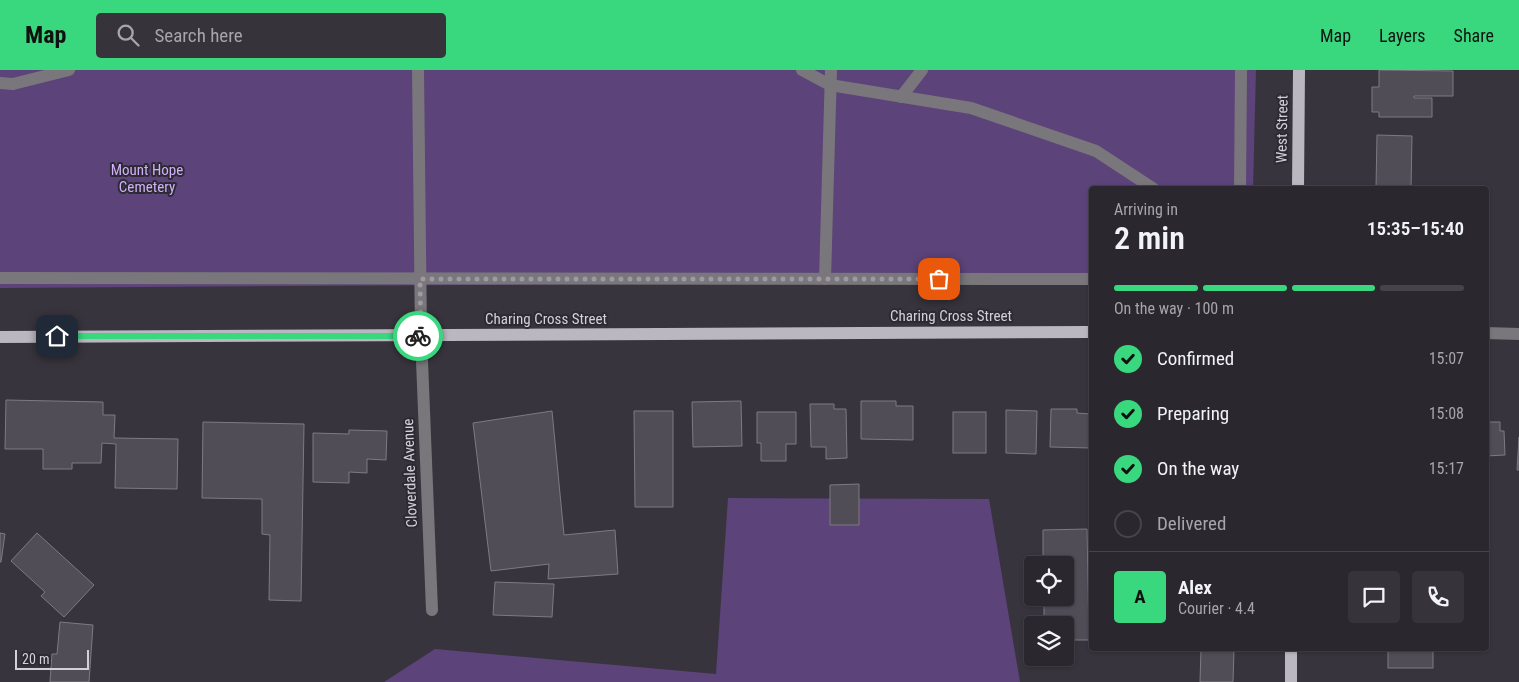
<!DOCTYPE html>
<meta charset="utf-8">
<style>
:root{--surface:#2a272e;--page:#36333a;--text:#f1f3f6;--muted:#a5a5aa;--line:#46444a;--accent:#39d87f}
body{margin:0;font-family:"Roboto Condensed",sans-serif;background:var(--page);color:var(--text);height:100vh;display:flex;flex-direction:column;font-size:19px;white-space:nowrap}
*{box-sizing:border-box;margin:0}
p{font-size:16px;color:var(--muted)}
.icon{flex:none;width:28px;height:28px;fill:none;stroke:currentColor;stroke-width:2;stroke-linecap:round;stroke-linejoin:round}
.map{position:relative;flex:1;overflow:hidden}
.side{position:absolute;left:1089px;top:116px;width:400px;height:465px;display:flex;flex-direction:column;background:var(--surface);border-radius:5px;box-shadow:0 1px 4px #0004,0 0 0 1px var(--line)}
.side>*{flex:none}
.tools{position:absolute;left:1024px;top:486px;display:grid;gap:10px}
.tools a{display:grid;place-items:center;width:50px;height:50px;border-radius:5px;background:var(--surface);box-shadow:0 1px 4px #0004,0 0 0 1px var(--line);font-size:25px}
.scale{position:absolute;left:15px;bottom:12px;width:74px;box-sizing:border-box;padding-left:5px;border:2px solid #d3d1d7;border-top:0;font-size:14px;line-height:18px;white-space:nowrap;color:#d3d1d7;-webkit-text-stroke:4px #2e2a33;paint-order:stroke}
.pin{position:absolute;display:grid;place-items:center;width:42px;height:42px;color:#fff;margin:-21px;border-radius:10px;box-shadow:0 2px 8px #0006}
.courier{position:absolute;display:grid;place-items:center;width:50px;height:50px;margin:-25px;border:4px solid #39d87f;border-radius:50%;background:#fff;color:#222;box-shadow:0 1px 6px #0007}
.headline em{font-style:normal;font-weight:600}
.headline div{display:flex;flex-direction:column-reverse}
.headline{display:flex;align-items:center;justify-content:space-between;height:85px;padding:0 25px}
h1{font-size:32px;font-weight:600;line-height:38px}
.bar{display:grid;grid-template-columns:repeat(4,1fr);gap:8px 5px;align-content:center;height:60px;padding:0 25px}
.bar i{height:6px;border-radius:4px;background:var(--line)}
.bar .selected{background:var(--accent)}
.bar p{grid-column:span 4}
.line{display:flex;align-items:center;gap:12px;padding:0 25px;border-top:1px solid var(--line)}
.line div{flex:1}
.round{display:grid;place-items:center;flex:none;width:52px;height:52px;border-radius:5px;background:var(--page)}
ol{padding:0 25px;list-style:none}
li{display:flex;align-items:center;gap:15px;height:55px}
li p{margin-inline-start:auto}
li .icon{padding:5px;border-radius:50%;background:var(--accent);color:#111;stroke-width:4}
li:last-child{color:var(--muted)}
li i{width:28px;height:28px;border:2px solid var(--line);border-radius:50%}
header{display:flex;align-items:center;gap:30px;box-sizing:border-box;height:70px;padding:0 25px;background:var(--accent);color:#111}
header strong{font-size:24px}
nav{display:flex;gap:28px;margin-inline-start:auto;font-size:18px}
.search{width:350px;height:45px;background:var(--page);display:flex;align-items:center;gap:12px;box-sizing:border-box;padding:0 18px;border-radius:5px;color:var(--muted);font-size:19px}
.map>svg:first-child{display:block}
.green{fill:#5c437a}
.building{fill:#514d57;stroke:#7e7a84}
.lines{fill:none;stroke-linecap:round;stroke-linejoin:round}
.minor{stroke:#79777b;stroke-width:12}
.major{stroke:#bab7c0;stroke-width:12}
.done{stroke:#9d9aa1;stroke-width:5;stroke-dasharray:0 9}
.route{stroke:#39d87f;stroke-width:6}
.labels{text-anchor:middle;stroke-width:4;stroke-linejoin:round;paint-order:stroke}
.street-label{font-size:15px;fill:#d3d1d7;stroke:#2e2a33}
.park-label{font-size:15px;fill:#d0b1f9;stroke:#2e2a33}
</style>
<header>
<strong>Map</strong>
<div class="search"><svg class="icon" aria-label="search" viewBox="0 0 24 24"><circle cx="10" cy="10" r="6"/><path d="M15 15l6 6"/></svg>Search here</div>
<nav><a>Map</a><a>Layers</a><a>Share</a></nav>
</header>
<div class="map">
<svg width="1519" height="612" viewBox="0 0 1519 612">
<rect width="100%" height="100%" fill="#38343d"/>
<!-- green -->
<g class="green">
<polygon points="0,0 1256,0 1253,119 1091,119 1091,211 0,218"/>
<polygon points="728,428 989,429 1020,612 384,612 435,579 716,604"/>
</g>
<!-- building -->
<g class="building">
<polygon points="1379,0 1453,1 1453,26 1414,26 1414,28 1432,28 1432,47 1379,47 1379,42 1372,42 1372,17 1379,17"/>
<polygon points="1377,65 1412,66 1411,119 1376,118"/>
<polygon points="6,330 103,332 103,345 115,345 114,368 178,369 177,419 115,418 116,374 102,373 101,393 72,393 72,399 43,399 43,379 5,379"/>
<polygon points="741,331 742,376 693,377 692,332"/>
<polygon points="861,331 896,331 896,336 913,336 913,370 861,369"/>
<polygon points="810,334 834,334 834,339 846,339 847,388 826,389 826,377 811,377"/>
<polygon points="1051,339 1077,339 1077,343 1091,344 1091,378 1050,377"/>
<polygon points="1006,340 1037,341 1036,384 1006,383"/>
<polygon points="552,341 564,465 615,460 618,504 548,509 549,494 491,501 473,353"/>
<polygon points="634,341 673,341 673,437 635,437"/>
<polygon points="757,342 796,342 796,374 786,374 786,391 761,391 761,373 757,373"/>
<rect x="953" y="342" width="33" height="41"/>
<polygon points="203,352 304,354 301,531 269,530 270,465 262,464 262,429 202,428"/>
<polygon points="1486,352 1500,352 1500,361 1504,361 1505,385 1486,386"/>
<polygon points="349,360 387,361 386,390 367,389 367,403 349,402 349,413 313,412 313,363 349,364"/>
<polygon points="1519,367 1519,400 1517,400"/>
<polygon points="859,414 859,455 830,455 830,415"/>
<polygon points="1087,459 1089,570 1065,570 1065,555 1044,555 1044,528 1065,528 1065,495 1043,495 1043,460"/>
<polygon points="0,463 5,464 1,492 0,492"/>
<polygon points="37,463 94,515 64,547 41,526 45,522 11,491"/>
<polygon points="495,512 554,514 552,547 493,545"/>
<polygon points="60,552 93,555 89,612 50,612 52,584 57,584"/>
<polygon points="1201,579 1234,579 1233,612 1200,612"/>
<rect x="1388" y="579" width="45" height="19"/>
</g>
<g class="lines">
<!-- minor -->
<g class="minor">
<polyline points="418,0 421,266 432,540"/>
<polyline points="802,0 830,15 971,38 1096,81 1154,119"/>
<polyline points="0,13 13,14 69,0"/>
<polyline points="901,27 922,0"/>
<polyline points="1240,119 1241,0"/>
<polyline points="0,208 1091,209"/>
<polyline points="825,209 831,0"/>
<polyline points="1486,263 1519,264"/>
</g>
<!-- major -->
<g class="major">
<polyline points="1298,119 1299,0"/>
<polyline points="0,267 1091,262"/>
<polyline points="1291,612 1291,579"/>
</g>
</g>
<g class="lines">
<!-- done -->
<polyline class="done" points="418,266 421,266 420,209 939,209"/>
<!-- route -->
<polyline class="route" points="57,266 418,266"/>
</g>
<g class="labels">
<!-- street labels -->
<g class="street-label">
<text transform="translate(1282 59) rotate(-89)" y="5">West Street</text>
<text x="951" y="251">Charing Cross Street</text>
<text x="546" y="254">Charing Cross Street</text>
<text transform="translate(410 403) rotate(-92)" y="5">Cloverdale Avenue</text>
</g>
<!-- park labels -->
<g class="park-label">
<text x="147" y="105">Mount Hope<tspan x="147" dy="17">Cemetery</tspan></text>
</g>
</g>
</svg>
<div class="tools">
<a><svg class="icon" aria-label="locate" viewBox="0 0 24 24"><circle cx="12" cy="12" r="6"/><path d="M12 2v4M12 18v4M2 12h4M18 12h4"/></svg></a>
<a><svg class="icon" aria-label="layers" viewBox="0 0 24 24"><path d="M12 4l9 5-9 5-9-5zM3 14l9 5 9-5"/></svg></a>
</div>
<div class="scale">20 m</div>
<div class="pin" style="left:939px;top:209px;background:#ea580c"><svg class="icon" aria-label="bag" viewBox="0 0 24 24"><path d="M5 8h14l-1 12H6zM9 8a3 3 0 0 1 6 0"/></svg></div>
<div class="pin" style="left:57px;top:266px;background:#1f2937"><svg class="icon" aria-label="home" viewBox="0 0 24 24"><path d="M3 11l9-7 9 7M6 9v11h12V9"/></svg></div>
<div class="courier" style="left:418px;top:266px"><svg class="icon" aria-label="bike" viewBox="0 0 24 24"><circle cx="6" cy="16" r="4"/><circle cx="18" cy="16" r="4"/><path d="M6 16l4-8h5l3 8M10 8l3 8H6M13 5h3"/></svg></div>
<section class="side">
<div class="headline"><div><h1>2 min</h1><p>Arriving in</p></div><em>15:35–15:40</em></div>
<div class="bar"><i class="selected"></i><i class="selected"></i><i class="selected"></i><i></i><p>On the way · 100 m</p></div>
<ol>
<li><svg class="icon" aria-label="check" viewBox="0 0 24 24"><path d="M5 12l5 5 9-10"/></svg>Confirmed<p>15:07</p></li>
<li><svg class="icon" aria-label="check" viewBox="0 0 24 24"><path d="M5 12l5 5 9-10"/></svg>Preparing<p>15:08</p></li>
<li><svg class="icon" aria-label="check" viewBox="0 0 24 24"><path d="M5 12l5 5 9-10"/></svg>On the way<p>15:17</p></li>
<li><i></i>Delivered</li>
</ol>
<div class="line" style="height:90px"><b class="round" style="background:var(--accent);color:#111">A</b><div><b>Alex</b><p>Courier · 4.4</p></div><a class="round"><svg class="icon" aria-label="chat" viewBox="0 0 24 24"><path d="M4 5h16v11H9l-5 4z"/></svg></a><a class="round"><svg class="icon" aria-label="phone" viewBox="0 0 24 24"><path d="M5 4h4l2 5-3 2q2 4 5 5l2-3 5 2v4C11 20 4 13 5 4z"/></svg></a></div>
</section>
</div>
